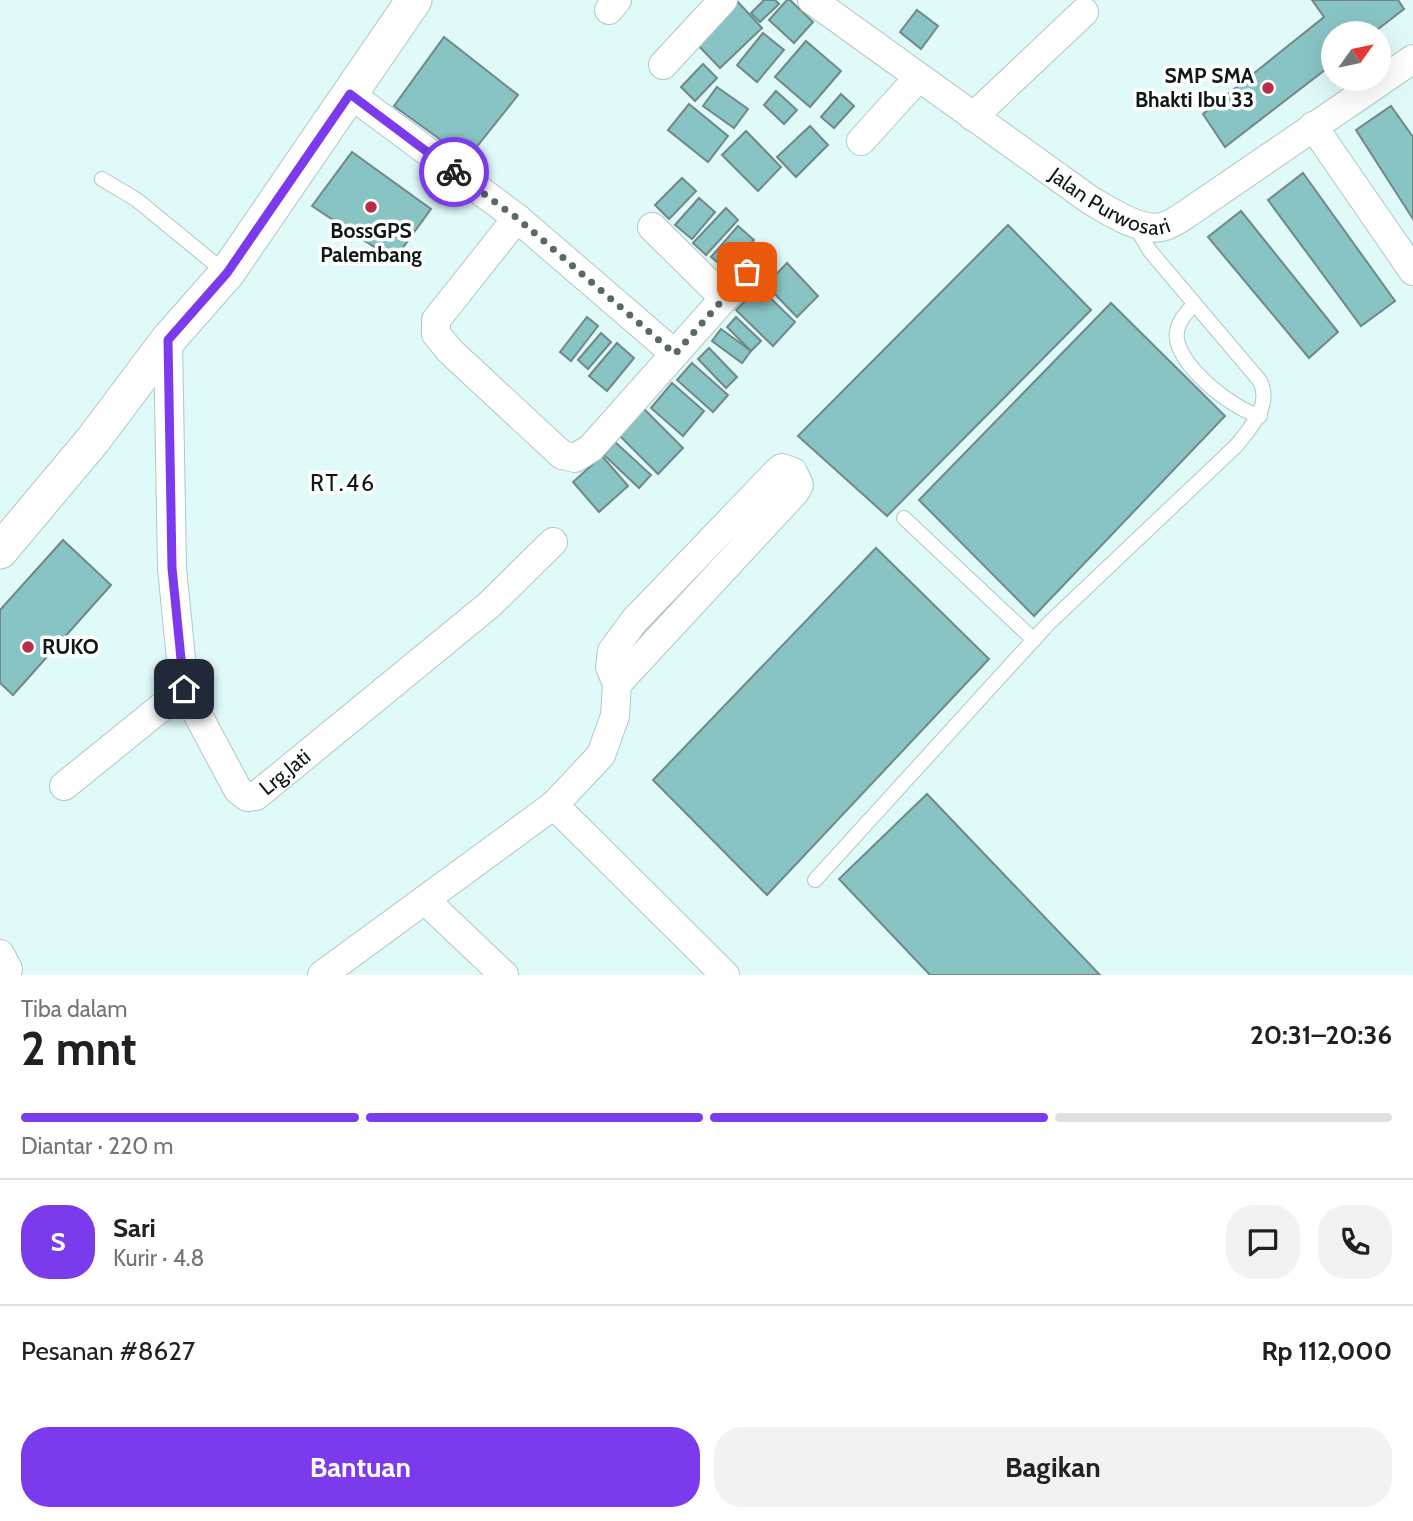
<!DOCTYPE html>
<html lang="id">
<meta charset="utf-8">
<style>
:root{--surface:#fff;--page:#f2f2f2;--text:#202124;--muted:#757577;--line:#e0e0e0;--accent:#7c3aed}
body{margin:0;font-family:Cabin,sans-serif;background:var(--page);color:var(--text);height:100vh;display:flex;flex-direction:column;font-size:26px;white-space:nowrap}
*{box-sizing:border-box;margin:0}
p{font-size:23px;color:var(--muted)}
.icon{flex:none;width:38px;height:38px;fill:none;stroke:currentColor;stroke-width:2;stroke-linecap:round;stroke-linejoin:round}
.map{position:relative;height:975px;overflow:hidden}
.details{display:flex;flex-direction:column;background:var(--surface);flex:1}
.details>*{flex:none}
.needle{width:46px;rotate:57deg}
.buttons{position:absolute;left:1321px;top:21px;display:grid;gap:14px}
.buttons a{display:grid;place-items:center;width:70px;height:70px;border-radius:50%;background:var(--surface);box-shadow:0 7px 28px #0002;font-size:35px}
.pin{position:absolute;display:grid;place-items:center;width:60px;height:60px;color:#fff;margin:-30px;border-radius:14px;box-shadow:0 4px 10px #0006}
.courier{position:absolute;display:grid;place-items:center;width:70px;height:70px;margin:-35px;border:5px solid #7c3aed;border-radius:50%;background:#fff;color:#222;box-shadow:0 2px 9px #0007}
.head em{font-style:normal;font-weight:700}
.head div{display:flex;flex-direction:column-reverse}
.head{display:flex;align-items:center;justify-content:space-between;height:119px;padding:0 21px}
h1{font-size:46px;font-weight:700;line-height:52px}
.bar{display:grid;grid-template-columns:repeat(4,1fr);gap:10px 7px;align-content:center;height:84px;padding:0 21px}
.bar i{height:9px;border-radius:5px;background:var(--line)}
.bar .on{background:var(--accent)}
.bar p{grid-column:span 4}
.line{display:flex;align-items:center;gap:18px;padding:0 21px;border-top:2px solid var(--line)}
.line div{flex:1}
.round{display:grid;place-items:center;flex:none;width:74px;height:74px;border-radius:28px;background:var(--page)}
.button{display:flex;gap:14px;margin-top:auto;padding:14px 21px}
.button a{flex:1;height:80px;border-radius:28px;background:var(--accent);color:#fff;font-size:28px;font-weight:700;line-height:80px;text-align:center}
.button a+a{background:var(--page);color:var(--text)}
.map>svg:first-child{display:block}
.building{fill:#89c4c5;stroke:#718888;stroke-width:2}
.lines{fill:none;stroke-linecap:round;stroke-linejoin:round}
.service-casing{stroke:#afc7c7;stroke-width:16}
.minor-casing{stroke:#afc7c7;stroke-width:30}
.tertiary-casing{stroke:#afc7c7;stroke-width:37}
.service{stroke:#fff;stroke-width:14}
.minor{stroke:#fff;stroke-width:28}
.tertiary{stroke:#fff;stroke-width:35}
.done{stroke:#586767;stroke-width:7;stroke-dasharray:0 12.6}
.route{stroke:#7c3aed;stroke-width:9}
.poi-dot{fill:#bc2b48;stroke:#fff;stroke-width:2.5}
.labels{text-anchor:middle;stroke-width:7;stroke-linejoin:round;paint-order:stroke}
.poi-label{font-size:21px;font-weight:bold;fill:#0f1818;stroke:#fff;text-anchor:end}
.street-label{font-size:21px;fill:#0f1818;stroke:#fff}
.neighbourhood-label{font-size:23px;letter-spacing:2px;fill:#0f1818;stroke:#fff}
</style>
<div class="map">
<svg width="1413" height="975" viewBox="0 0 1413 975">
<rect width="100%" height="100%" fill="#e0f9f9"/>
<!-- building -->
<g class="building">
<polygon points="764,0 775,0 779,4 760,22 751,13"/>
<polygon points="787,0 790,0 813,22 794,43 769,20"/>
<polygon points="1312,0 1398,0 1404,9 1373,33 1334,33 1334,63 1225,147 1203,114 1324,17"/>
<polygon points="737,1 762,28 720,68 694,41"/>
<polygon points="917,10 938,26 921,49 900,32"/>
<polygon points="763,33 784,50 757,82 737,65"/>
<polygon points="444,37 518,95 467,159 394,106"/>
<polygon points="806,41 841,71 810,107 775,77"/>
<polygon points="703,64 717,78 695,101 681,87"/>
<polygon points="717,87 748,109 734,128 703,106"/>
<polygon points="776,91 797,110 784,124 764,105"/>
<polygon points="841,94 854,106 834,128 821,117"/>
<polygon points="689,104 728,136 708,162 668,130"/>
<polygon points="1391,106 1413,137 1413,219 1356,130"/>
<polygon points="810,126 828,145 796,177 777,157"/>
<polygon points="746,131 781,167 758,191 722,155"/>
<polygon points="352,152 431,209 394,260 312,206"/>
<polygon points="1303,173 1395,301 1361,326 1268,200"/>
<polygon points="682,178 696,191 669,219 655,205"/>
<polygon points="699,198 715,212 692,239 675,225"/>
<polygon points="726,208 738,220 706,255 693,243"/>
<polygon points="1241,211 1338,332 1309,358 1208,237"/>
<polygon points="1008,225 1091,310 887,516 798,436"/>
<polygon points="738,226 754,240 727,270 711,257"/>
<polygon points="787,263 818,296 797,317 766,285"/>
<polygon points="759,287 795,322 773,346 736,310"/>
<polygon points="1111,303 1225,416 1034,616 919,500"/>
<polygon points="587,317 598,326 571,361 560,352"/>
<polygon points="736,317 761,341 751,351 727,327"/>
<polygon points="721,329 751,351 742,363 712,341"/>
<polygon points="601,333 611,342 588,369 578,360"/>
<polygon points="617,343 634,358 607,391 589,376"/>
<polygon points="709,348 737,377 726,388 698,359"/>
<polygon points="692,363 728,395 713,412 677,380"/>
<polygon points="672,383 704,411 683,436 651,408"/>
<polygon points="644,409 683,448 658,474 619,435"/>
<polygon points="615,442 651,475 639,488 604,455"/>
<polygon points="602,456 628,486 599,512 573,482"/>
<polygon points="63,540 111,585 13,695 0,683 0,610"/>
<polygon points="876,548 989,659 767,895 653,780"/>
<polygon points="927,794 1100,975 930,975 839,879"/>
</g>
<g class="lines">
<!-- service casing -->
<g class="service-casing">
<g id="service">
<polyline points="102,179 137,200 226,273"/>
<path d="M1195 304C1187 311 1179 320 1177 331 1171 361 1233 410 1260 416"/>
<polyline points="904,518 1034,640"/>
<path d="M815 880 1048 624 1236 446C1251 427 1272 406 1260 381L1150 251 1135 226"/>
</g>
</g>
<!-- minor casing -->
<g class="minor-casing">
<g id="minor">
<path id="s1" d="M812 0 1090 200C1109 211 1143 234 1165 226 1172 224 1179 219 1185 215L1413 59"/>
<polyline points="609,10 617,0"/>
<polyline points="663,65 723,0"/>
<polyline points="350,94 517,218 436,320 436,334 451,352 562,455 575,458 591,448 759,259"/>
<polyline points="973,117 1084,12"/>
<polyline points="1313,126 1413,271"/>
<polyline points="861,141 918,78"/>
<polyline points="517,218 675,354"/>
<polyline points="652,227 724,298"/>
<path id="s2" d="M168 340 172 568 184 689 238 790 247 797 256 796 489 605 553 542"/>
<polyline points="64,786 184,689"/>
<polyline points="554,805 725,975"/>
<polyline points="425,900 504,975"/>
<polyline points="0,954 8,969 6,975"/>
<polyline points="322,975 554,805 601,755 615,716 617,684 795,492 799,485 793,472 782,468 777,472 634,621 612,651 610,667 617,684"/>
</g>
</g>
<!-- tertiary casing -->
<g class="tertiary-casing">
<polyline id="tertiary" points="0,551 93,440 168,340 227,273 414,0"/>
</g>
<!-- service -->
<use href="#service" class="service"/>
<!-- minor -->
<use href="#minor" class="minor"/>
<!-- tertiary -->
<use href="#tertiary" class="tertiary"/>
</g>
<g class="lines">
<!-- done -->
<polyline class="done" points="454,172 517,218 675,354 747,272"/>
<!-- route -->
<polyline class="route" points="184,689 172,568 168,340 227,273 350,94 454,172"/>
</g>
<!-- markers -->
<g class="poi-dot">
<circle cx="1268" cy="88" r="7"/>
<circle cx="371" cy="207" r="7"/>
<circle cx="28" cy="647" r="7"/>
</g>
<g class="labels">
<!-- poi labels -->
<g class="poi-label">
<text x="1254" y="83">SMP SMA<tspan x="1254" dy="24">Bhakti Ibu 33</tspan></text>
<text x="371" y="238" text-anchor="middle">BossGPS<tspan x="371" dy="24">Palembang</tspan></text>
<text x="42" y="654" text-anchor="start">RUKO</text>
</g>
<!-- street labels -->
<g class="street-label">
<text dy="7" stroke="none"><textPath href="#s1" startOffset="362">Jalan Purwosari</textPath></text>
<text dy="7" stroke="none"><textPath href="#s2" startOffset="522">Lrg.Jati</textPath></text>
</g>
<!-- neighbourhood labels -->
<g class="neighbourhood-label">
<text x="343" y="491">RT.46</text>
</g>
</g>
</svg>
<div class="buttons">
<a><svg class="needle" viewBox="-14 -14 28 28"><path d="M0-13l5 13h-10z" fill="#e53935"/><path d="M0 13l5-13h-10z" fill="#757577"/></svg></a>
</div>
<div class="pin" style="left:747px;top:272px;background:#ea580c"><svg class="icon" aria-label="bag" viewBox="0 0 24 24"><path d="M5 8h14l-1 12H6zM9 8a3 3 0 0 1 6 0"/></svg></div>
<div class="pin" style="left:184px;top:689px;background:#1f2937"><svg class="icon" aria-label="home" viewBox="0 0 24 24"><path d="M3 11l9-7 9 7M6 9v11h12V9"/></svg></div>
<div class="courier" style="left:454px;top:172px"><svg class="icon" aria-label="bike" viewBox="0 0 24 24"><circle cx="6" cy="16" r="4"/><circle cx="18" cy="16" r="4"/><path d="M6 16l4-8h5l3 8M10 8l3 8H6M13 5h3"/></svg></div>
</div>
<section class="details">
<div class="head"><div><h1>2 mnt</h1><p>Tiba dalam</p></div><em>20:31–20:36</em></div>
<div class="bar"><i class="on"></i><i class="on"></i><i class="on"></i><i></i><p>Diantar · 220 m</p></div>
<div class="line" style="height:126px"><b class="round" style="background:var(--accent);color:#fff">S</b><div><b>Sari</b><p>Kurir · 4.8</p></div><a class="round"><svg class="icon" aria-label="chat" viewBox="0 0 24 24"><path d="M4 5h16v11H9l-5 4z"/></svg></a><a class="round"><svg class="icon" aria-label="phone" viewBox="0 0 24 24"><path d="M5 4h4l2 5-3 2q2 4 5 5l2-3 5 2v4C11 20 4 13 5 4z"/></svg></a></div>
<div class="line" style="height:91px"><div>Pesanan #8627</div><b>Rp 112,000</b></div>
<div class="button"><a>Bantuan</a><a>Bagikan</a></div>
</section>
